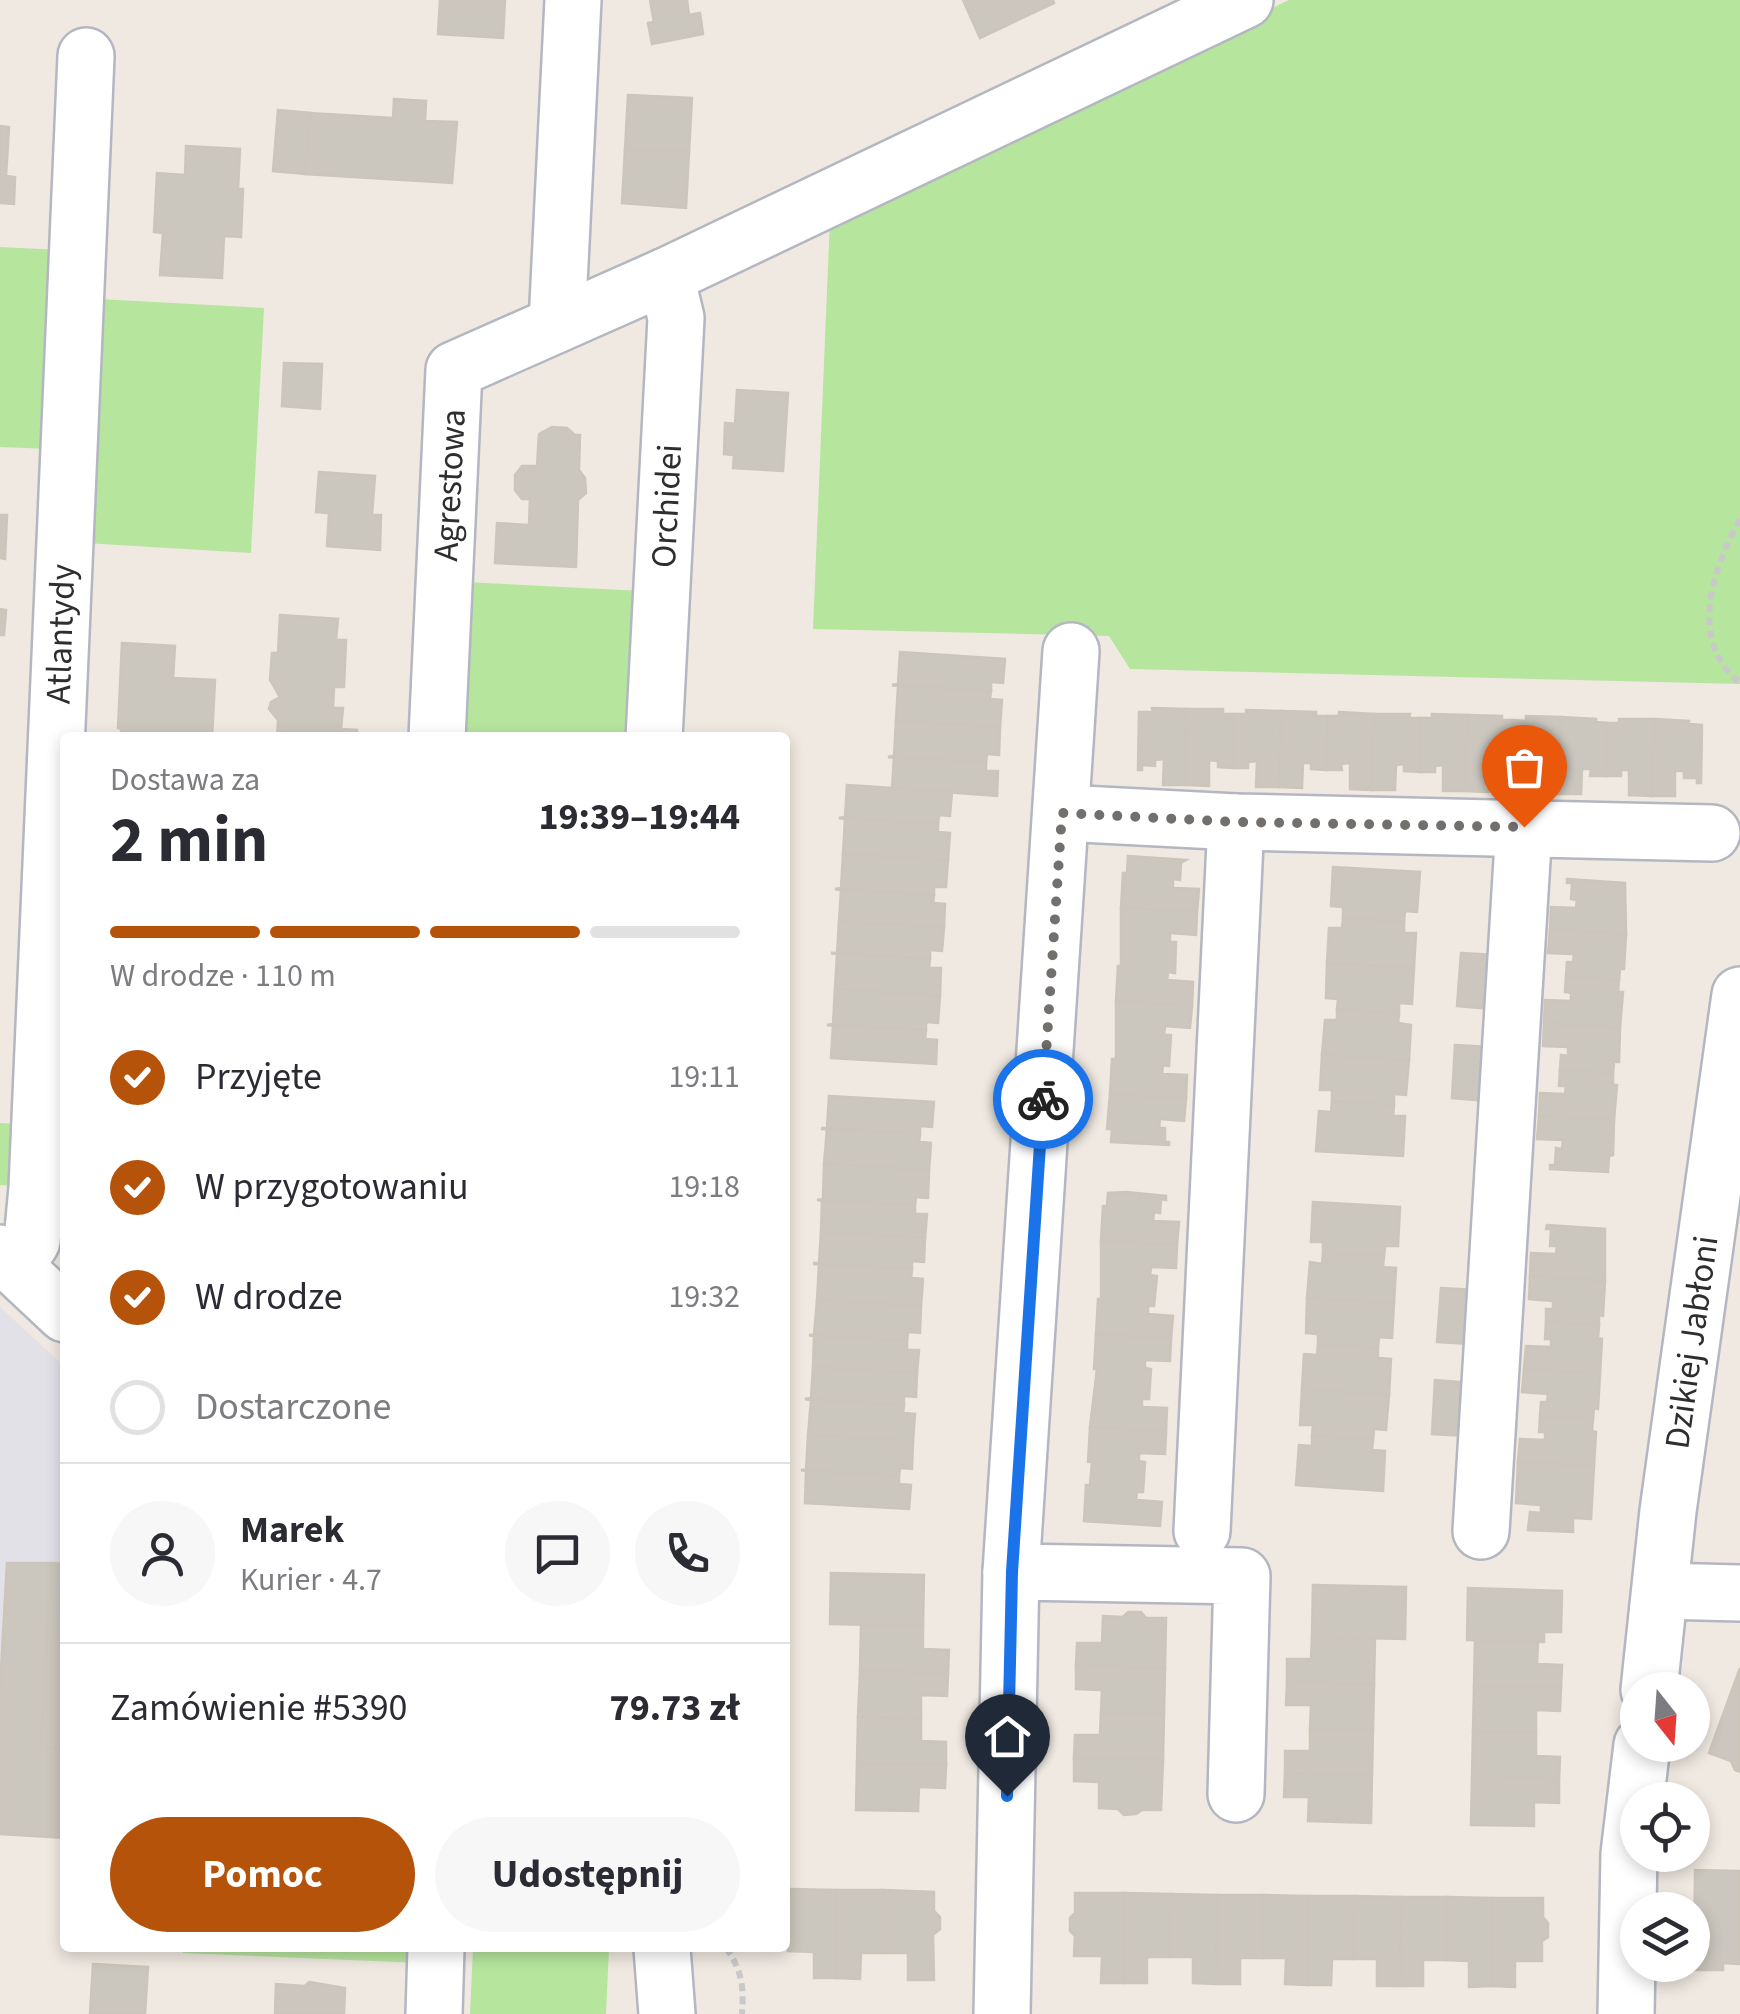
<!DOCTYPE html>
<html lang="pl">
<meta charset="utf-8">
<style>
:root{--surface:#fff;--page:#f7f7f7;--text:#2b2b33;--muted:#7c7c81;--line:#e1e1e2;--accent:#b45309}
body{margin:0;font-family:"Source Sans 3",sans-serif;background:var(--page);color:var(--text);height:100vh;display:flex;flex-direction:column;font-size:38px;white-space:nowrap}
*{box-sizing:border-box;margin:0}
p{font-size:32px;color:var(--muted)}
.icon{flex:none;width:55px;height:55px;fill:none;stroke:currentColor;stroke-width:2;stroke-linecap:round;stroke-linejoin:round}
.map{position:relative;flex:1;overflow:hidden}
.side{position:absolute;left:60px;top:732px;width:730px;height:1220px;display:flex;flex-direction:column;background:var(--surface);border-radius:10px;box-shadow:0 5px 15px #0003}
.side>*{flex:none}
.needle{width:65px;rotate:163deg}
.tools{position:absolute;left:1620px;top:1672px;display:grid;gap:20px}
.tools a{display:grid;place-items:center;width:90px;height:90px;border-radius:50%;background:var(--surface);box-shadow:0 5px 15px #0003;font-size:50px}
.pin{position:absolute;display:grid;place-items:center;width:85px;height:85px;color:#fff;margin:-102px -42px;border-radius:50% 50% 50% 0;rotate:-45deg;box-shadow:0 0 10px #0007}
.pin .icon{rotate:45deg}
.courier{position:absolute;display:grid;place-items:center;width:100px;height:100px;margin:-50px;border:8px solid #1a73e8;border-radius:50%;background:#fff;color:#222;box-shadow:0 2px 12px #0007}
.headline em{font-style:normal;font-weight:700}
.headline div{display:flex;flex-direction:column-reverse}
.headline{display:flex;align-items:center;justify-content:space-between;height:170px;padding:0 50px}
h1{font-size:65px;font-weight:700;line-height:75px}
.bar{display:grid;grid-template-columns:repeat(4,1fr);gap:15px 10px;align-content:center;height:120px;padding:0 50px}
.bar i{height:12px;border-radius:8px;background:var(--line)}
.bar .current{background:var(--accent)}
.bar p{grid-column:span 4}
.line{display:flex;align-items:center;gap:25px;padding:0 50px;border-top:2px solid var(--line)}
.line div{flex:1}
.round{display:grid;place-items:center;flex:none;width:105px;height:105px;border-radius:52px;background:var(--page)}
ol{padding:0 50px;list-style:none}
li{display:flex;align-items:center;gap:30px;height:110px}
li p{margin-inline-start:auto}
li .icon{padding:10px;border-radius:50%;background:var(--accent);color:#fff;stroke-width:4}
li:last-child{color:var(--muted)}
li i{width:55px;height:55px;border:5px solid var(--line);border-radius:50%}
.action{display:flex;gap:20px;margin-top:auto;padding:20px 50px}
.action a{flex:1;height:115px;border-radius:60px;background:var(--accent);color:#fff;font-size:40px;font-weight:700;line-height:115px;text-align:center}
.action a+a{background:var(--page);color:var(--text)}
.map>svg:first-child{display:block}
.industrial{fill:#e3e1e8}
.green{fill:#b6e59e}
.building{fill:#cbc7bf;stroke:#cbc5ba;stroke-width:2.5}
.lines{fill:none;stroke-linecap:round;stroke-linejoin:round}
.minor-casing{stroke:#b4b7c1;stroke-width:60}
.path{stroke:#c9c9c9;stroke-width:6;stroke-dasharray:8 5;stroke-linecap:butt}
.minor{stroke:#fff;stroke-width:55}
.done{stroke:#726f6d;stroke-width:10;stroke-dasharray:0 18}
.route{stroke:#1a73e8;stroke-width:12}
.labels{text-anchor:middle;stroke-width:9;stroke-linejoin:round;paint-order:stroke}
.street-label{font-size:35px;fill:#2e2e2e;stroke:#fff}
</style>
<div class="map">
<svg width="1740" height="2014" viewBox="0 0 1740 2014">
<rect width="100%" height="100%" fill="#efe9e1"/>
<!-- industrial -->
<polygon class="industrial" points="0,1307 65,1367 65,1838 0,1834"/>
<!-- green -->
<g class="green">
<polygon points="1289,0 1740,0 1740,684 1130,669 1109,636 813,629 830,218"/>
<polygon points="0,247 61,250 51,449 0,447"/>
<polygon points="99,299 264,308 251,553 85,543"/>
<polygon points="466,582 642,591 635,737 454,738"/>
<polygon points="0,1123 17,1124 16,1186 0,1185"/>
<polygon points="183,1948 421,1948 421,1963 183,1953"/>
<polygon points="473,1948 609,1948 606,2014 470,2014"/>
</g>
<!-- building -->
<g class="building">
<polygon points="440,0 505,0 503,38 438,34"/>
<polygon points="650,0 687,0 689,15 700,13 703,34 652,44 648,23 654,22"/>
<polygon points="963,0 1053,0 1054,3 980,38"/>
<polygon points="628,95 692,98 689,152 625,149"/>
<polygon points="394,99 426,101 425,121 457,122 452,183 305,174 310,113 393,118"/>
<polygon points="278,110 310,113 305,174 273,171"/>
<polygon points="0,126 9,127 6,176 15,177 14,204 0,203"/>
<polygon points="186,146 240,149 238,189 243,189 241,237 224,236 222,278 160,275 163,233 154,232 157,173 185,175"/>
<polygon points="625,149 689,152 686,208 622,203"/>
<polygon points="284,363 322,364 320,409 282,406"/>
<polygon points="737,390 788,393 783,471 733,468 734,455 724,454 725,423 735,424"/>
<polygon points="552,427 567,428 575,435 580,435 579,470 585,478 586,493 578,500 576,567 495,563 497,523 529,525 530,499 522,499 515,490 515,475 522,466 537,466 539,434"/>
<polygon points="319,472 375,476 372,515 381,515 380,550 327,546 329,513 316,512"/>
<polygon points="0,515 7,515 5,559 0,558"/>
<polygon points="0,609 6,610 4,635 0,635"/>
<polygon points="280,615 338,619 336,640 346,640 344,687 334,687 333,708 343,708 341,729 357,730 356,738 277,738 278,720 269,709 271,702 280,697 270,680 272,653 278,653"/>
<polygon points="122,643 175,646 173,678 215,680 212,738 121,738 121,728 118,728"/>
<polygon points="900,652 1005,659 1003,683 991,682 991,691 892,685 898,684"/>
<polygon points="892,685 991,691 990,699 1002,700 1000,727 896,721 898,686"/>
<polygon points="1152,708 1187,709 1186,785 1163,785 1164,759 1155,760 1155,766 1142,765 1142,770 1138,770 1139,712 1153,712"/>
<polygon points="1187,709 1223,709 1223,714 1234,714 1233,768 1218,767 1218,761 1209,760 1209,786 1186,785"/>
<polygon points="1246,710 1281,711 1279,787 1256,787 1257,761 1248,762 1248,768 1233,768 1234,714 1246,714"/>
<polygon points="1281,711 1316,712 1316,716 1328,716 1326,770 1311,769 1311,763 1303,763 1302,788 1279,787"/>
<polygon points="1339,712 1374,714 1372,790 1350,789 1350,763 1341,764 1342,770 1326,770 1328,716 1339,716"/>
<polygon points="1374,714 1410,714 1409,718 1421,718 1420,772 1404,771 1404,764 1396,765 1395,790 1372,790"/>
<polygon points="1432,714 1468,715 1465,791 1443,791 1443,765 1435,766 1435,772 1420,772 1421,718 1432,718"/>
<polygon points="1468,715 1502,716 1502,720 1513,720 1511,773 1497,773 1498,767 1489,767 1488,792 1465,791"/>
<polygon points="1526,716 1561,717 1558,794 1536,793 1536,768 1528,768 1528,774 1511,773 1513,720 1526,721"/>
<polygon points="1561,717 1596,719 1596,722 1607,723 1607,776 1590,776 1591,769 1582,769 1581,794 1558,794"/>
<polygon points="1619,719 1654,719 1652,796 1629,795 1629,770 1621,770 1621,776 1607,776 1607,723 1619,723"/>
<polygon points="1654,719 1689,721 1689,724 1702,725 1701,783 1697,783 1697,778 1684,778 1684,771 1675,771 1675,796 1652,796"/>
<polygon points="896,721 1000,727 999,755 987,754 986,762 888,757 894,756"/>
<polygon points="888,757 986,762 986,771 998,771 997,796 892,788 894,757"/>
<polygon points="847,785 952,792 950,816 939,815 938,824 839,818 845,817"/>
<polygon points="839,818 938,824 938,832 950,833 948,860 843,854 845,819"/>
<polygon points="843,854 948,860 946,887 934,887 934,895 835,889 841,888"/>
<polygon points="1128,856 1186,860 1181,863 1180,880 1173,879 1173,888 1199,889 1197,912 1121,908 1123,873 1127,873"/>
<polygon points="1333,867 1420,872 1417,912 1405,911 1404,922 1343,918 1343,907 1331,906"/>
<polygon points="1567,879 1625,883 1626,934 1550,929 1551,907 1576,908 1577,900 1571,899 1572,883 1567,883"/>
<polygon points="835,889 934,895 933,903 945,904 944,927 839,922 841,890"/>
<polygon points="1121,908 1197,912 1196,935 1170,933 1170,942 1176,942 1175,973 1168,972 1167,980 1193,982 1192,1006 1116,1001 1118,966 1121,966"/>
<polygon points="1343,918 1404,922 1404,933 1416,933 1414,968 1327,963 1329,928 1342,928"/>
<polygon points="839,922 944,927 942,951 930,950 930,959 831,953 837,953"/>
<polygon points="1550,929 1626,934 1624,969 1620,969 1619,980 1566,976 1567,962 1573,962 1574,954 1548,953"/>
<polygon points="831,953 930,959 929,968 941,968 940,996 835,989 837,954"/>
<polygon points="1461,953 1495,955 1492,1009 1457,1006"/>
<polygon points="1327,963 1414,968 1412,1004 1399,1003 1399,1014 1337,1009 1338,999 1326,998"/>
<polygon points="1566,976 1619,980 1618,992 1623,992 1620,1028 1544,1023 1545,1000 1571,1001 1571,993 1565,992"/>
<polygon points="835,989 940,996 938,1023 926,1022 926,1030 827,1025 833,1024"/>
<polygon points="1116,1001 1192,1006 1190,1028 1165,1026 1164,1035 1171,1035 1169,1066 1163,1065 1162,1074 1187,1075 1186,1099 1110,1094 1112,1059 1116,1059"/>
<polygon points="1337,1009 1399,1014 1398,1023 1411,1025 1409,1060 1322,1055 1325,1020 1337,1020"/>
<polygon points="1544,1023 1620,1028 1619,1062 1614,1062 1613,1073 1560,1070 1561,1055 1568,1056 1568,1047 1543,1046"/>
<polygon points="827,1025 926,1030 925,1039 937,1040 936,1064 831,1058 833,1025"/>
<polygon points="1455,1045 1490,1047 1487,1101 1452,1098"/>
<polygon points="1322,1055 1409,1060 1406,1095 1394,1094 1394,1105 1332,1101 1332,1090 1320,1090"/>
<polygon points="1560,1070 1613,1073 1613,1085 1617,1085 1614,1120 1539,1116 1540,1093 1565,1094 1566,1086 1559,1086"/>
<polygon points="1110,1094 1186,1099 1184,1121 1160,1119 1159,1128 1165,1128 1165,1142 1169,1142 1169,1145 1111,1142 1112,1129 1107,1129"/>
<polygon points="829,1096 934,1102 932,1127 920,1126 920,1134 821,1128 827,1128"/>
<polygon points="1332,1101 1394,1105 1393,1116 1405,1116 1403,1156 1316,1151 1319,1111 1331,1112"/>
<polygon points="1539,1116 1614,1120 1613,1155 1609,1156 1608,1172 1550,1169 1550,1165 1555,1165 1556,1148 1562,1149 1563,1140 1537,1139"/>
<polygon points="821,1129 920,1134 919,1142 931,1143 929,1170 824,1164 827,1129"/>
<polygon points="824,1164 929,1170 928,1198 916,1197 915,1205 817,1200 823,1199"/>
<polygon points="1126,1192 1166,1196 1166,1200 1161,1199 1160,1213 1154,1212 1153,1221 1179,1222 1177,1245 1101,1241 1103,1206 1107,1206 1108,1193"/>
<polygon points="817,1200 915,1205 915,1214 927,1214 925,1238 821,1232 822,1200"/>
<polygon points="1313,1202 1400,1207 1398,1246 1385,1246 1384,1256 1323,1253 1323,1242 1311,1242"/>
<polygon points="1547,1225 1605,1229 1605,1281 1530,1276 1531,1253 1556,1254 1557,1246 1550,1246 1551,1229 1546,1229"/>
<polygon points="821,1232 925,1238 924,1262 912,1261 912,1269 813,1263 819,1263"/>
<polygon points="1101,1241 1177,1245 1176,1268 1151,1267 1150,1275 1157,1276 1154,1306 1148,1306 1148,1314 1173,1316 1171,1339 1096,1334 1098,1299 1101,1299"/>
<polygon points="1323,1253 1384,1256 1383,1267 1396,1268 1394,1303 1307,1298 1310,1262 1322,1264"/>
<polygon points="813,1264 912,1269 911,1278 923,1279 921,1306 817,1300 819,1264"/>
<polygon points="1530,1276 1605,1281 1603,1316 1599,1315 1599,1325 1546,1322 1546,1309 1553,1309 1553,1301 1529,1299"/>
<polygon points="1441,1288 1475,1290 1472,1344 1437,1342"/>
<polygon points="1307,1298 1394,1303 1392,1338 1379,1337 1378,1348 1318,1344 1318,1334 1306,1333"/>
<polygon points="817,1300 921,1306 920,1333 908,1332 907,1341 809,1335 814,1335"/>
<polygon points="1546,1322 1599,1325 1598,1338 1602,1339 1600,1374 1524,1369 1526,1346 1551,1347 1551,1339 1545,1339"/>
<polygon points="1096,1334 1171,1339 1170,1361 1145,1360 1145,1368 1151,1369 1149,1399 1142,1399 1142,1407 1167,1408 1166,1432 1090,1427 1097,1369 1094,1369"/>
<polygon points="809,1335 907,1341 907,1350 919,1350 917,1373 813,1367 814,1336"/>
<polygon points="1318,1344 1378,1348 1378,1358 1391,1359 1389,1395 1302,1389 1304,1354 1317,1355"/>
<polygon points="813,1367 917,1373 916,1397 904,1396 904,1405 805,1399 811,1398"/>
<polygon points="1524,1369 1600,1374 1598,1409 1594,1408 1593,1419 1540,1416 1541,1402 1547,1402 1548,1394 1522,1392"/>
<polygon points="1435,1380 1470,1383 1466,1436 1432,1434"/>
<polygon points="1302,1389 1389,1395 1386,1430 1374,1429 1373,1440 1312,1436 1313,1425 1300,1425"/>
<polygon points="805,1399 904,1405 903,1413 915,1414 913,1441 808,1435 811,1400"/>
<polygon points="1540,1416 1593,1419 1592,1431 1596,1432 1594,1466 1518,1462 1520,1439 1545,1440 1545,1432 1539,1432"/>
<polygon points="1090,1427 1166,1432 1165,1454 1139,1453 1139,1461 1145,1462 1143,1492 1137,1492 1136,1500 1162,1502 1160,1526 1084,1521 1086,1485 1090,1485 1092,1462 1088,1462"/>
<polygon points="808,1435 913,1441 912,1469 900,1468 899,1476 801,1470 806,1470"/>
<polygon points="1312,1436 1373,1440 1372,1450 1385,1451 1383,1491 1296,1485 1299,1445 1312,1446"/>
<polygon points="1518,1462 1594,1466 1591,1519 1573,1518 1573,1532 1528,1530 1530,1512 1541,1513 1541,1505 1516,1503"/>
<polygon points="801,1470 899,1476 899,1484 911,1485 909,1509 805,1503 806,1471"/>
<polygon points="7,1563 51,1563 41,1747 65,1748 65,1838 0,1834 0,1688"/>
<polygon points="51,1563 65,1564 65,1748 41,1747"/>
<polygon points="831,1573 924,1575 923,1626 830,1624"/>
<polygon points="1313,1585 1406,1587 1405,1639 1312,1637"/>
<polygon points="1468,1588 1562,1591 1561,1632 1544,1632 1544,1642 1467,1640"/>
<polygon points="1128,1612 1141,1612 1146,1618 1166,1618 1165,1668 1076,1666 1077,1643 1102,1643 1103,1616 1123,1617"/>
<polygon points="861,1625 923,1626 923,1649 949,1650 948,1673 860,1671"/>
<polygon points="1312,1637 1375,1638 1374,1684 1287,1682 1287,1659 1311,1659"/>
<polygon points="1475,1641 1538,1642 1537,1664 1562,1665 1561,1687 1474,1686"/>
<polygon points="1076,1666 1165,1668 1164,1714 1101,1712 1102,1690 1076,1689"/>
<polygon points="1740,1668 1740,1772 1735,1770 1731,1761 1709,1753"/>
<polygon points="860,1671 948,1673 947,1696 921,1695 921,1718 858,1717"/>
<polygon points="1287,1682 1374,1684 1373,1729 1310,1729 1311,1705 1286,1705"/>
<polygon points="1474,1686 1561,1687 1560,1711 1536,1710 1536,1733 1473,1732"/>
<polygon points="1101,1712 1164,1714 1163,1760 1074,1758 1075,1735 1100,1735"/>
<polygon points="858,1717 921,1718 921,1741 946,1742 946,1765 857,1763"/>
<polygon points="1310,1729 1373,1729 1372,1775 1285,1773 1285,1751 1310,1751"/>
<polygon points="1473,1732 1536,1733 1536,1756 1560,1757 1559,1779 1472,1778"/>
<polygon points="1074,1758 1163,1760 1161,1810 1142,1810 1136,1814 1124,1815 1118,1809 1099,1808 1099,1782 1074,1781"/>
<polygon points="857,1763 946,1765 945,1788 919,1787 918,1811 856,1810"/>
<polygon points="1285,1773 1372,1775 1371,1823 1308,1821 1309,1797 1284,1797"/>
<polygon points="1472,1778 1559,1779 1559,1803 1534,1802 1534,1826 1471,1825"/>
<polygon points="1695,1870 1740,1871 1740,1964 1723,1963 1723,1970 1694,1970"/>
<polygon points="789,1889 837,1890 836,1978 814,1978 814,1952 788,1951 785,1912 788,1908"/>
<polygon points="837,1890 883,1890 883,1953 861,1953 860,1979 836,1978"/>
<polygon points="883,1890 934,1892 934,1911 940,1917 940,1929 933,1935 934,1980 908,1980 908,1953 883,1953"/>
<polygon points="1075,1893 1125,1893 1124,1983 1101,1983 1102,1956 1074,1956 1075,1936 1070,1931 1070,1918 1075,1913"/>
<polygon points="1125,1893 1171,1894 1170,1957 1147,1957 1147,1983 1124,1983"/>
<polygon points="1171,1894 1217,1895 1216,1984 1193,1983 1193,1957 1170,1957"/>
<polygon points="1217,1895 1263,1895 1263,1958 1240,1958 1240,1984 1216,1984"/>
<polygon points="1263,1895 1309,1896 1308,1985 1285,1984 1286,1958 1263,1958"/>
<polygon points="1309,1896 1355,1896 1354,1959 1332,1959 1331,1985 1308,1985"/>
<polygon points="1355,1896 1401,1897 1400,1986 1377,1986 1377,1959 1354,1959"/>
<polygon points="1401,1897 1447,1897 1446,1960 1423,1960 1423,1986 1400,1986"/>
<polygon points="1447,1897 1493,1898 1492,1986 1469,1987 1469,1961 1446,1960"/>
<polygon points="1493,1898 1543,1898 1543,1917 1548,1923 1548,1937 1542,1941 1542,1961 1515,1961 1515,1987 1492,1986"/>
<polygon points="93,1964 148,1967 145,2014 90,2014"/>
<polygon points="309,1982 345,1988 344,2014 275,2014 276,1984 305,1986"/>
</g>
<g class="lines">
<!-- minor casing -->
<g class="minor-casing">
<g id="minor">
<polyline points="557,324 573,0"/>
<polyline points="437,738 454,370 666,276 1245,0"/>
<polyline points="654,738 676,318 666,276"/>
<polyline points="1062,813 1236,822 1712,833"/>
<polyline points="0,1253 65,1314"/>
<polyline points="15,1267 32,1241 37,1188 86,56"/>
<polyline points="1202,1531 1236,822"/>
<polyline points="1481,1531 1524,827"/>
<polyline points="1011,1572 1242,1576 1236,1794"/>
<polyline points="1661,1591 1740,1593"/>
<polyline points="1649,1690 1668,1511 1740,995"/>
<polyline points="662,1948 667,2014"/>
<polyline points="434,2014 436,1948"/>
<polyline points="1002,2014 1011,1572 1071,651"/>
<polyline points="1626,2014 1629,1854 1642,1745"/>
</g>
</g>
<!-- path -->
<g class="path">
<path d="M1740 519C1712 570 1688 641 1740 683"/>
<path d="M726 1948C742 1970 744 1987 742 2014"/>
</g>
<!-- minor -->
<use href="#minor" class="minor"/>
</g>
<g class="lines">
<!-- done -->
<polyline class="done" points="1043,1099 1062,813 1236,822 1524,827"/>
<!-- route -->
<polyline class="route" points="1007,1796 1012,1572 1043,1099"/>
</g>
<g class="labels">
<!-- street labels -->
<g class="street-label">
<text transform="translate(449 485) rotate(-87)" y="12">Agrestowa</text>
<text transform="translate(666 506) rotate(-87)" y="12">Orchidei</text>
<text transform="translate(60 634) rotate(-88)" y="12">Atlantydy</text>
<text transform="translate(1691 1342) rotate(-82)" y="12">Dzikiej Jabłoni</text>
</g>
</g>
</svg>
<div class="tools">
<a><svg class="needle" viewBox="-14 -14 28 28"><path d="M0-13l5 13h-10z" fill="#e53935"/><path d="M0 13l5-13h-10z" fill="#7c7c81"/></svg></a>
<a><svg class="icon" aria-label="locate" viewBox="0 0 24 24"><circle cx="12" cy="12" r="6"/><path d="M12 2v4M12 18v4M2 12h4M18 12h4"/></svg></a>
<a><svg class="icon" aria-label="layers" viewBox="0 0 24 24"><path d="M12 4l9 5-9 5-9-5zM3 14l9 5 9-5"/></svg></a>
</div>
<div class="pin" style="left:1524px;top:827px;background:#ea580c"><svg class="icon" aria-label="bag" viewBox="0 0 24 24"><path d="M5 8h14l-1 12H6zM9 8a3 3 0 0 1 6 0"/></svg></div>
<div class="pin" style="left:1007px;top:1796px;background:#1f2937"><svg class="icon" aria-label="home" viewBox="0 0 24 24"><path d="M3 11l9-7 9 7M6 9v11h12V9"/></svg></div>
<div class="courier" style="left:1043px;top:1099px"><svg class="icon" aria-label="bike" viewBox="0 0 24 24"><circle cx="6" cy="16" r="4"/><circle cx="18" cy="16" r="4"/><path d="M6 16l4-8h5l3 8M10 8l3 8H6M13 5h3"/></svg></div>
<section class="side">
<div class="headline"><div><h1>2 min</h1><p>Dostawa za</p></div><em>19:39–19:44</em></div>
<div class="bar"><i class="current"></i><i class="current"></i><i class="current"></i><i></i><p>W drodze · 110 m</p></div>
<ol>
<li><svg class="icon" aria-label="check" viewBox="0 0 24 24"><path d="M5 12l5 5 9-10"/></svg>Przyjęte<p>19:11</p></li>
<li><svg class="icon" aria-label="check" viewBox="0 0 24 24"><path d="M5 12l5 5 9-10"/></svg>W przygotowaniu<p>19:18</p></li>
<li><svg class="icon" aria-label="check" viewBox="0 0 24 24"><path d="M5 12l5 5 9-10"/></svg>W drodze<p>19:32</p></li>
<li><i></i>Dostarczone</li>
</ol>
<div class="line" style="height:180px"><a class="round"><svg class="icon" aria-label="person" viewBox="0 0 24 24"><circle cx="12" cy="8" r="4"/><path d="M4 21q1-7 8-7t8 7"/></svg></a><div><b>Marek</b><p>Kurier · 4.7</p></div><a class="round"><svg class="icon" aria-label="chat" viewBox="0 0 24 24"><path d="M4 5h16v11H9l-5 4z"/></svg></a><a class="round"><svg class="icon" aria-label="phone" viewBox="0 0 24 24"><path d="M5 4h4l2 5-3 2q2 4 5 5l2-3 5 2v4C11 20 4 13 5 4z"/></svg></a></div>
<div class="line" style="height:130px"><div>Zamówienie #5390</div><b>79.73 zł</b></div>
<div class="action"><a>Pomoc</a><a>Udostępnij</a></div>
</section>
</div>
